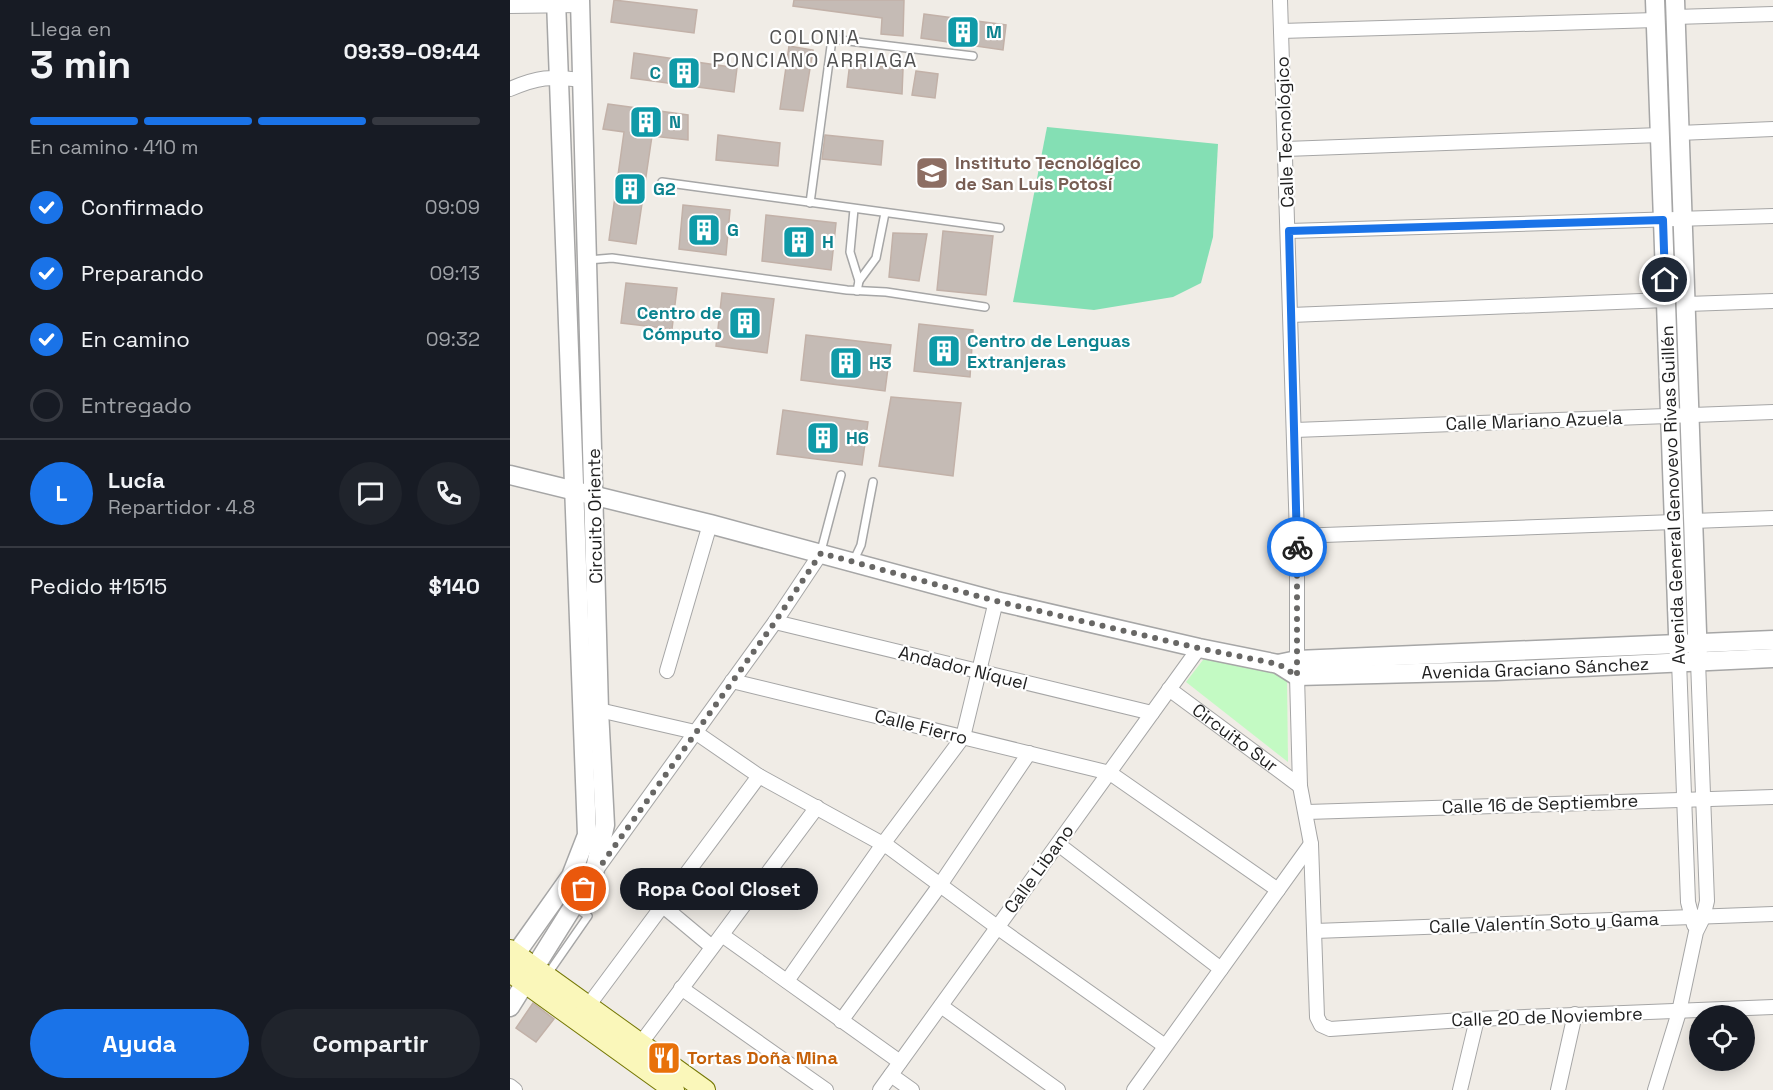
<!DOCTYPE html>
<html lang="es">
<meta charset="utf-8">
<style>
:root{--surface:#171b24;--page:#20242c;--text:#f1f3f6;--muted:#9ea1a6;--line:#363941;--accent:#1a73e8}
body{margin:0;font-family:"Space Grotesk",sans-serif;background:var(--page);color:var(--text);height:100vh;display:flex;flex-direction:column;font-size:22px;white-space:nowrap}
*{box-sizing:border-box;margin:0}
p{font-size:20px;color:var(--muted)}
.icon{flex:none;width:33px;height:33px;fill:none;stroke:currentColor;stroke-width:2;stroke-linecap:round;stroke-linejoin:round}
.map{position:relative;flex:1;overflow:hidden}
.sheet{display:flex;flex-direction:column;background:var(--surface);width:510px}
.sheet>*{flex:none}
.controls{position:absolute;left:1179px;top:1005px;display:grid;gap:12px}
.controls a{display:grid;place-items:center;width:66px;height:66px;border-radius:50%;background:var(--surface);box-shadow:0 3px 15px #0003;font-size:30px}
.pin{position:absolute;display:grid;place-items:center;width:51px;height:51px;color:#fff;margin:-26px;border:3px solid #fff;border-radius:50%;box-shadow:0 2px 6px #0007}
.courier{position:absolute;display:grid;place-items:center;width:60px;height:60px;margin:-30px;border:4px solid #1a73e8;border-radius:50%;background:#fff;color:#222;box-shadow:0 2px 8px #0007}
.bubble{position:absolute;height:42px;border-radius:21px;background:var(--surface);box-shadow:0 3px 15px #0003;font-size:20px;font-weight:700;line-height:42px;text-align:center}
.headline em{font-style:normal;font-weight:700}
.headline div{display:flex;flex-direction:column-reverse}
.headline{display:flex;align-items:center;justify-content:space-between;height:102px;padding:0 30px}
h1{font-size:39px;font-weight:700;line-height:45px}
.bar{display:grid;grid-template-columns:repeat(4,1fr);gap:9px 6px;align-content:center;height:72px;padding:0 30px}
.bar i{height:8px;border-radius:4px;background:var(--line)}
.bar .on{background:var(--accent)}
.bar p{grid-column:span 4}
.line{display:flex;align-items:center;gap:15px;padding:0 30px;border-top:2px solid var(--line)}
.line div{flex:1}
.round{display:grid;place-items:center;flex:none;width:63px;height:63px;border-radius:32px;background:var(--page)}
ol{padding:0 30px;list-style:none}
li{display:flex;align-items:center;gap:18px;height:66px}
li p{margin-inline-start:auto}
li .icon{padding:6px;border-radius:50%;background:var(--accent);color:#fff;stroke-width:4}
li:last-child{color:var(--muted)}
li i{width:33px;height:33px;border:3px solid var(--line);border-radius:50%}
.primary-button{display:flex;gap:12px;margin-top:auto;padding:12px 30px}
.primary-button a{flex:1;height:69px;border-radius:36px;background:var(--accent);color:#fff;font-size:24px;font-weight:700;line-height:69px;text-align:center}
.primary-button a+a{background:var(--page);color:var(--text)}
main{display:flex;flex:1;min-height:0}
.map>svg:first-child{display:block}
.park{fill:#c3fac3}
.pitch{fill:#84dfb4}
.building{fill:#c5bbb5;stroke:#c2b1a8;stroke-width:1.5}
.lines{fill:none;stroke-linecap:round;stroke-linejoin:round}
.service-casing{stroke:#a6a6a6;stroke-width:10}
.minor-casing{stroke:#a6a6a6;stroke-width:16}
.tertiary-casing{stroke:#a6a6a6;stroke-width:21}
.secondary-casing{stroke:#757805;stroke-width:22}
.service{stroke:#fff;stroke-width:7}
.minor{stroke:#fff;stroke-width:14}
.tertiary{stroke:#fff;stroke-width:18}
.secondary{stroke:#faf7ba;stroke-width:20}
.done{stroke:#686765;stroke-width:6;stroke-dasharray:0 10.8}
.route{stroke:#1a73e8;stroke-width:8}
.labels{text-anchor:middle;stroke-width:4.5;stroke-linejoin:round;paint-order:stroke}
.culture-label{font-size:18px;font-weight:bold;fill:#0d838f;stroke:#fff;text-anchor:start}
.street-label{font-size:18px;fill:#1f1f1f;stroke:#fff}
.education-label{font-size:18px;font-weight:bold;fill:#785e54;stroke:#fff;text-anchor:start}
.food-label{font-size:18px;font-weight:bold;fill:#c56008;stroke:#fff;text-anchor:start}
.neighbourhood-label{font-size:20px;letter-spacing:1.5px;fill:#525252;stroke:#fff}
</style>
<main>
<section class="sheet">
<div class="headline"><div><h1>3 min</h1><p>Llega en</p></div><em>09:39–09:44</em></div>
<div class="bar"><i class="on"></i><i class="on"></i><i class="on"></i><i></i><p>En camino · 410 m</p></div>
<ol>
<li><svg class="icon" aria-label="check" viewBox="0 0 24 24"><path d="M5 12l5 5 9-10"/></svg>Confirmado<p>09:09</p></li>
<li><svg class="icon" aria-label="check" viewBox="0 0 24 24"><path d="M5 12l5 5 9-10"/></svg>Preparando<p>09:13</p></li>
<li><svg class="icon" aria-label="check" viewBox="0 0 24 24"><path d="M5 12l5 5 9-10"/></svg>En camino<p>09:32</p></li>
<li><i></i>Entregado</li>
</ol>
<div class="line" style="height:108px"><b class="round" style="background:var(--accent);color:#fff">L</b><div><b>Lucía</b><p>Repartidor · 4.8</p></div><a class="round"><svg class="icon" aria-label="chat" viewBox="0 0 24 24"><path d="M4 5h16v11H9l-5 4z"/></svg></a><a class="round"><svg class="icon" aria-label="phone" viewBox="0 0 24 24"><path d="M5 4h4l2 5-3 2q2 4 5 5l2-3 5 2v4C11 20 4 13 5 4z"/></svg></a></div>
<div class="line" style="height:78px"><div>Pedido #1515</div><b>$140</b></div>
<div class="primary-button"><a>Ayuda</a><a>Compartir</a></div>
</section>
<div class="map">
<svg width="1263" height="1090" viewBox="0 0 1263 1090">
<rect width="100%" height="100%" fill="#f0ece6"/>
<!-- park -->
<polygon class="park" points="696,656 777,676 778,762 676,682"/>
<!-- pitch -->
<polygon class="pitch" points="537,127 708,144 703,237 691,283 663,297 584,310 503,302"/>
<!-- building -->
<g class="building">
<polygon points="104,0 187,10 184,33 101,22"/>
<polygon points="284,0 394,0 393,36 371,34 372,18 283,6"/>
<polygon points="414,14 496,25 493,50 411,38"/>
<polygon points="279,46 303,50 293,111 270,109"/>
<polygon points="124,53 227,68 224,92 121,78"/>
<polygon points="340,62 393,69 392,94 337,87"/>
<polygon points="406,71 428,74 425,98 402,95"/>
<polygon points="98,104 178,115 178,140 142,136 126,244 99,240 114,132 93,129"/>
<polygon points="208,135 270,143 268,166 206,160"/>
<polygon points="315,135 373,141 371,165 312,159"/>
<polygon points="173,205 220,210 216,255 169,249"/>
<polygon points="256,215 326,223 321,270 252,261"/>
<polygon points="433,231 483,236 476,295 427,290"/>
<polygon points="383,233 417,234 409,281 379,277"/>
<polygon points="116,283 167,288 162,329 111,323"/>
<polygon points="212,293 264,299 257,353 206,346"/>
<polygon points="409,324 463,330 460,377 404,371"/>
<polygon points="296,335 381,345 375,391 291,380"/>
<polygon points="381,397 451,403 443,476 369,466"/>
<polygon points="273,410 358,422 352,465 267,454"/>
<polygon points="23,1003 44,1019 26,1042 6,1028"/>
</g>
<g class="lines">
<!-- service casing -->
<g class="service-casing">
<g id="service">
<polyline points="152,182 490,228"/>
<polyline points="300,203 322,39 463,56"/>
<polyline points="344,209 340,252 349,281 347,291"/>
<polyline points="78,260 102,258 337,290 376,292 475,307"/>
<polyline points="349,281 366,258 375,213"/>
<polyline points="311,551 331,475"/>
<polyline points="344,560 351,545 363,482"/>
<polyline points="37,975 78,916 65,907"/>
</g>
</g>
<!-- minor casing -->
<g class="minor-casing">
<g id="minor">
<polyline points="770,0 787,536 787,676 790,786 801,844 807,1017 811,1025 820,1029 967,1019 1263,1007"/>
<polyline points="0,6 70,5"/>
<polyline points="1165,17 1263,14"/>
<polyline points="771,31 1146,20"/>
<path d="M0 89C28 77 40 76 71 80"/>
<polyline points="1169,133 1263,129"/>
<polyline points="776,149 1150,135"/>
<polyline points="779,231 1263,216"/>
<polyline points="1177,304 1263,301"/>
<polyline points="781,315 1156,300"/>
<polyline points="785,430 1263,412"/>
<polyline points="1183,521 1263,518"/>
<polyline points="787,536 1164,522"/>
<polyline points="265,622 642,713"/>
<polyline points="1169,661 1178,902 1184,925"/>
<polyline points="157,671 200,524"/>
<polyline points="222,681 600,773 768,890"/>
<path id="s1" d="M659 689 790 786"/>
<polyline points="89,710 185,732 249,776 380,848 487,927 655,1046"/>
<polyline points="797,812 1263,797"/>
<polyline points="548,844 711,969"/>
<polyline points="61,876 84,873 265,622 311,553"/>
<polyline points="153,906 202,947"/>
<polyline points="805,931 1263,914"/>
<polyline points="212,935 390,1062"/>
<polyline points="277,981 373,844 453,737 486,601"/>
<polyline points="171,988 316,1090"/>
<polyline points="78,1006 249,776"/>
<polyline points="431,1006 548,1090"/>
<polyline points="331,1021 430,885 519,753"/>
<polyline points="131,1043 307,807"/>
<polyline points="381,1075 402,1090"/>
<polyline points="0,1086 5,1090"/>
<polyline points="370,1090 689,648"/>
<polyline points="624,1090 801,844"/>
<polyline points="950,1090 967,1019"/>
<polyline points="1048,1090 1065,1014"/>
<polyline points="1145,1090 1169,1012 1186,932 1193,918 1197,901 1188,661"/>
</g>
</g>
<!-- tertiary casing -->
<g class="tertiary-casing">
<g id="tertiary">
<polyline points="1145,0 1169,661"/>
<polyline points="1165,0 1188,661"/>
<path id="s2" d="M0 475 200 524 486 601 689 648 768 664 787 676 986 671 1263 658"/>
<polyline points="768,664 787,660 1263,640"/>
<polyline points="0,962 61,876 77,835 46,0"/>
<polyline points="0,1007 84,873 95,825 89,710 70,0"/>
</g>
</g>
<!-- secondary casing -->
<g class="secondary-casing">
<g id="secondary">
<polyline points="0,950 195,1090"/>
<polyline points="0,972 164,1090"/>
</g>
</g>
<!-- service -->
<use href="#service" class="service"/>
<!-- minor -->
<use href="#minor" class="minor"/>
<!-- tertiary -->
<use href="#tertiary" class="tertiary"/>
<!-- secondary -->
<use href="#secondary" class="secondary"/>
</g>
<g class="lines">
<!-- done -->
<polyline class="done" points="74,889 265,622 311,553 486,601 688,648 768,664 787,676 787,547"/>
<!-- route -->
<polyline class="route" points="787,547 779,231 1153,220 1155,280"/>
</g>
<!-- icons -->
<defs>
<g id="building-square" transform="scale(1.725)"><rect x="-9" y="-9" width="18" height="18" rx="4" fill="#0f9aa8" stroke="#fff"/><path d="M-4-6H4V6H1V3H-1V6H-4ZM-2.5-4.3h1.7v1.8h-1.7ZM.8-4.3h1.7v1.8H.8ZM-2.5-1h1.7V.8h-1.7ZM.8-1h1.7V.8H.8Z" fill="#fff"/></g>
<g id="university-square" transform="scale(1.725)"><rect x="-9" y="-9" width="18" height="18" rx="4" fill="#8d6e63" stroke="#fff"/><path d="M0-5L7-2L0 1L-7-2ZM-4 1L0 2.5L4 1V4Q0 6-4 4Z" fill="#fff"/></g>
<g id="restaurant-square" transform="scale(1.725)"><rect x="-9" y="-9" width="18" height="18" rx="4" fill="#e8710a" stroke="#fff"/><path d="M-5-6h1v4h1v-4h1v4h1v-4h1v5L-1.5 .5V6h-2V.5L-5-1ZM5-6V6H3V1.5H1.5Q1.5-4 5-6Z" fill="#fff"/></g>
</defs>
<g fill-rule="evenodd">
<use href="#building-square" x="453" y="32"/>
<use href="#building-square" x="174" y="73"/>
<use href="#building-square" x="136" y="122"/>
<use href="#university-square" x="422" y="173"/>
<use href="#building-square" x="120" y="189"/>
<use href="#building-square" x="194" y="230"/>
<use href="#building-square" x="289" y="242"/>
<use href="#building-square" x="235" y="323"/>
<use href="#building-square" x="434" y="351"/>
<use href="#building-square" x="336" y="363"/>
<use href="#building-square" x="313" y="438"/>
<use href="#restaurant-square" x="154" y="1058"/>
</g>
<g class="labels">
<!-- culture labels -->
<g class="culture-label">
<text x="476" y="38">M</text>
<text x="151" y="79" text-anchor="end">C</text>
<text x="159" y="128">N</text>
<text x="143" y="195">G2</text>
<text x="217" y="236">G</text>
<text x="312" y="248">H</text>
<text x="212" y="319" text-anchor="end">Centro de<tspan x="212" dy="21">Cómputo</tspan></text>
<text x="457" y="347">Centro de Lenguas<tspan x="457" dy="21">Extranjeras</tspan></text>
<text x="359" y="369">H3</text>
<text x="336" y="444">H6</text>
</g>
<!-- street labels -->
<g class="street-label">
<text transform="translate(775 132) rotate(-92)" y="6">Calle Tecnológico</text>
<text transform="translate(1024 421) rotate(-2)" y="6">Calle Mariano Azuela</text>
<text transform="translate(1163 495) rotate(-92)" y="6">Avenida General Genovevo Rivas Guillén</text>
<text transform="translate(85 516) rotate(-91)" y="6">Circuito Oriente</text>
<text transform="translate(453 668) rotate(14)" y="6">Andador Níquel</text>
<text dy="6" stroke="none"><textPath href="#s2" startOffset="1052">Avenida Graciano Sánchez</textPath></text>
<text transform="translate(411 727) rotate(14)" y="6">Calle Fierro</text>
<text dy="6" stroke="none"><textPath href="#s1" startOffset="82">Circuito Sur</textPath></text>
<text transform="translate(1030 804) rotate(-2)" y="6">Calle 16 de Septiembre</text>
<text transform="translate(529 869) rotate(-54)" y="6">Calle Libano</text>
<text transform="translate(1034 923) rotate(-2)" y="6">Calle Valentín Soto y Gama</text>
<text transform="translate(1037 1017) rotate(-2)" y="6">Calle 20 de Noviembre</text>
</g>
<!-- education labels -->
<g class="education-label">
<text x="445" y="169">Instituto Tecnológico<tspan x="445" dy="21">de San Luis Potosí</tspan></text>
</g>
<!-- food labels -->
<g class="food-label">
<text x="177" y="1064">Tortas Doña Mina</text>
</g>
<!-- neighbourhood labels -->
<g class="neighbourhood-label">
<text x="305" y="44">COLONIA<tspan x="305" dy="23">PONCIANO ARRIAGA</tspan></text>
</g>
</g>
</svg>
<div class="controls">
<a><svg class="icon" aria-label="locate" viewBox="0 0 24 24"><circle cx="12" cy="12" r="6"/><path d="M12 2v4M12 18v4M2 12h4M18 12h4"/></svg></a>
</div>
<div class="pin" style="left:74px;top:889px;background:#ea580c"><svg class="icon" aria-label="bag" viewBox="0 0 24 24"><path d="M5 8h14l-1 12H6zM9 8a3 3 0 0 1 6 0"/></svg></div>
<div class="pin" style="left:1155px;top:280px;background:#1f2937"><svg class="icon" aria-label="home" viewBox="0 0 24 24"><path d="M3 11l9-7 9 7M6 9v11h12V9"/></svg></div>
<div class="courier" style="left:787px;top:547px"><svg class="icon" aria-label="bike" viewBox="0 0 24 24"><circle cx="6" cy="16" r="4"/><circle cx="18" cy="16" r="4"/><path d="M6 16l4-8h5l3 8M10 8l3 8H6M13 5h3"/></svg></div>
<div class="bubble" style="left:110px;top:868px;width:198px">Ropa Cool Closet</div>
</div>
</main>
